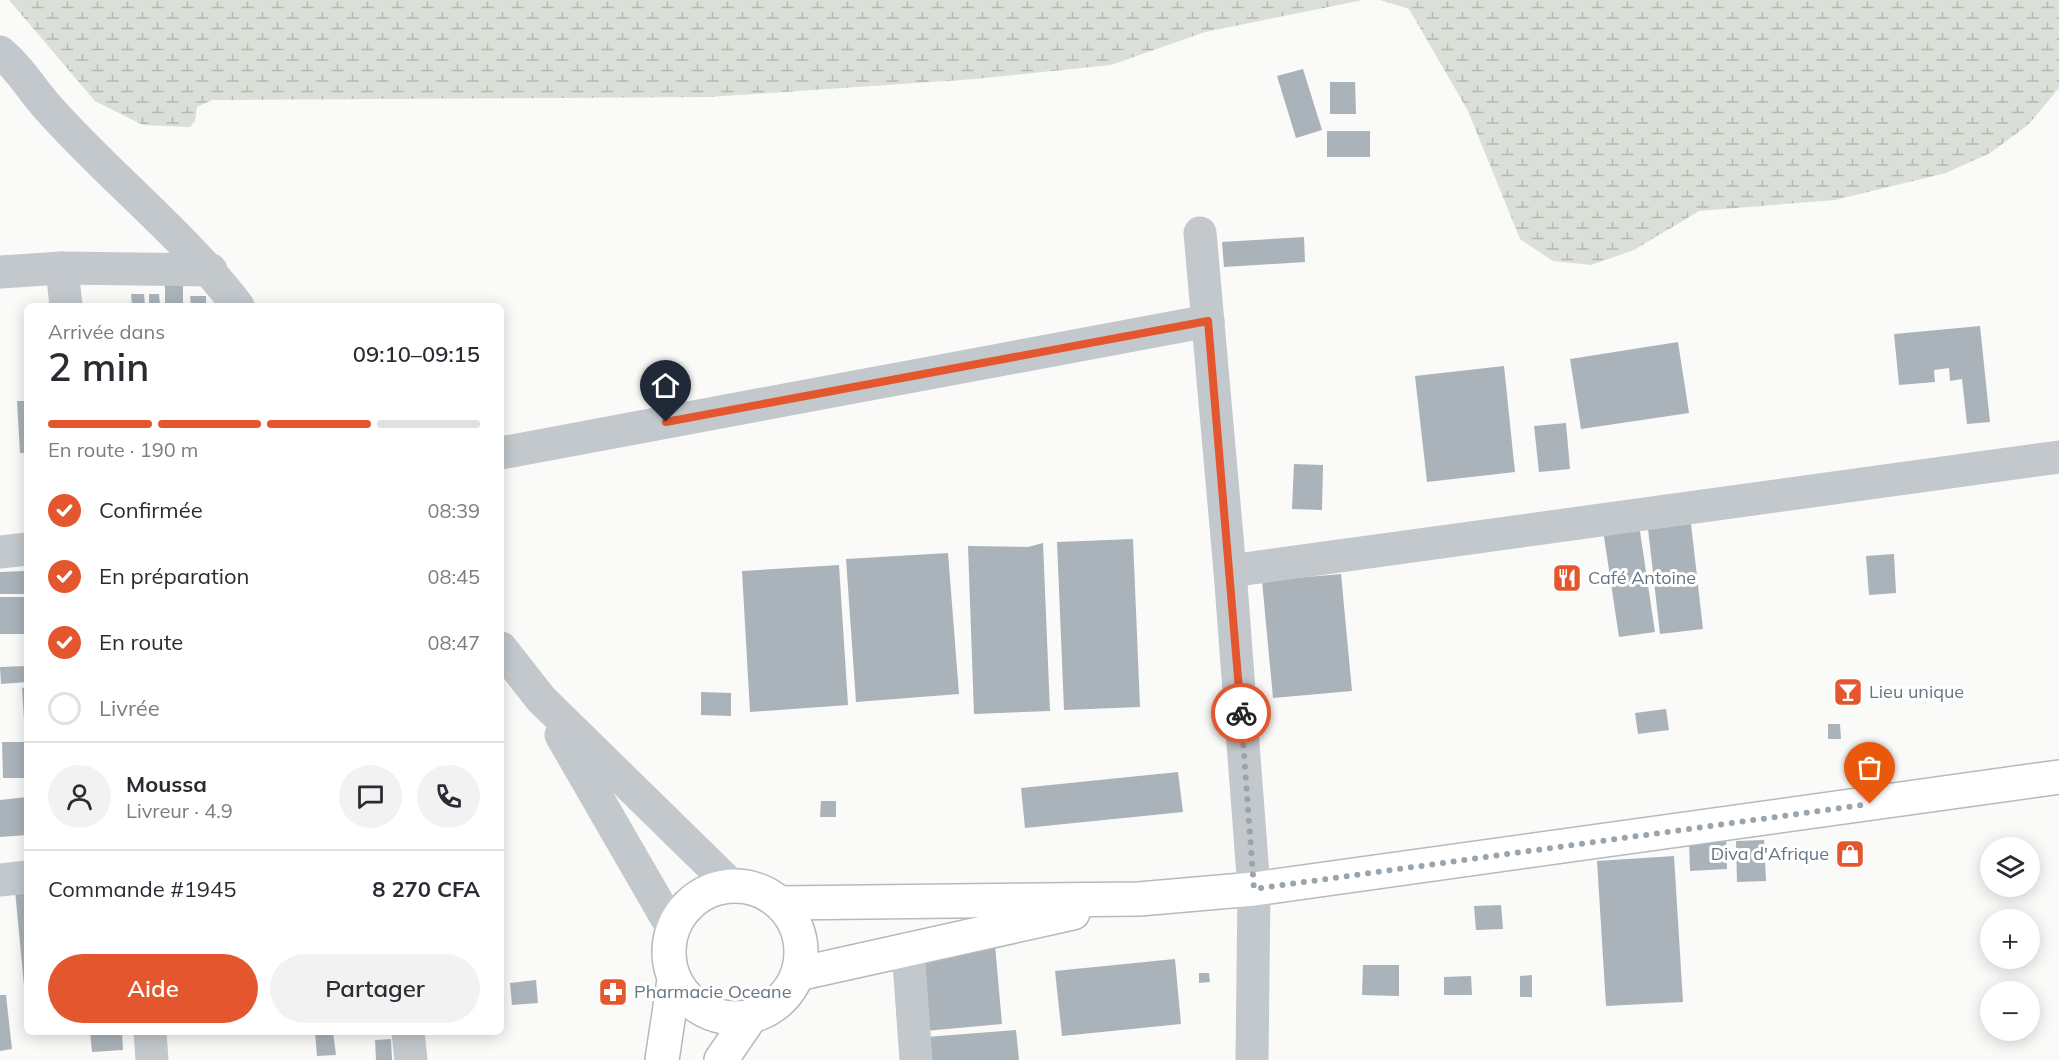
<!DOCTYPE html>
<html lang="fr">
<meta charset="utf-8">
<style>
:root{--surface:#fff;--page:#f2f2f3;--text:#2b2b33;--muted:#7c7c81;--line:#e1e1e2;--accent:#e4572e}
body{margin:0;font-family:Mulish,sans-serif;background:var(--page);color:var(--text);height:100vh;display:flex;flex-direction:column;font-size:22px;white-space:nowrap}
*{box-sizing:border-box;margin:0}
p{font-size:20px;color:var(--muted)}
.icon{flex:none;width:33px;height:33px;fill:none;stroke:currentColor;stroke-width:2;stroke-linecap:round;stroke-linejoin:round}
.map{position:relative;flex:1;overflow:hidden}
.sheet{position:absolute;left:24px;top:303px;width:480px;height:732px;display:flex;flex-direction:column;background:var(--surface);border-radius:9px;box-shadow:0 3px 15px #0003}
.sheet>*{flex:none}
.fabs{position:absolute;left:1980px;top:837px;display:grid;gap:12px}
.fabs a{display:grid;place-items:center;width:60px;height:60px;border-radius:50%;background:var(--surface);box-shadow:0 3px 15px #0003;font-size:30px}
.pin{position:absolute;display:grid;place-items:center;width:51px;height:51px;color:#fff;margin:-62px -26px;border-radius:50% 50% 50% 0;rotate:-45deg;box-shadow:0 0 6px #0007}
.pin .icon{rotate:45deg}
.courier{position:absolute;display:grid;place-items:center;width:60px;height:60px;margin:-30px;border:4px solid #e4572e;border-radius:50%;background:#fff;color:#222;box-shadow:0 2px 8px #0007}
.headline em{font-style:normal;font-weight:600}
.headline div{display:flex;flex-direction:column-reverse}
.headline{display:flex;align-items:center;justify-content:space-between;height:102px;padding:0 24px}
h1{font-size:39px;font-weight:600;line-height:45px}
.bar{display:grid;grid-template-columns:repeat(4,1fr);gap:9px 6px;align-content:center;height:72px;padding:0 24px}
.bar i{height:8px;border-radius:4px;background:var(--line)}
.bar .active{background:var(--accent)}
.bar p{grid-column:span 4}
.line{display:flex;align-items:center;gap:15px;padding:0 24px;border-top:2px solid var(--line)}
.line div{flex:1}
.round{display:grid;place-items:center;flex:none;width:63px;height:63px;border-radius:32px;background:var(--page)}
ol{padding:0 24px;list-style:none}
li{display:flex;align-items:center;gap:18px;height:66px}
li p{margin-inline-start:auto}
li .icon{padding:6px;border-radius:50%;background:var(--accent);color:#fff;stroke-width:4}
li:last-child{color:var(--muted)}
li i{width:33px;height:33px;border:3px solid var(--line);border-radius:50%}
.primary-button{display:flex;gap:12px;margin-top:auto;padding:12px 24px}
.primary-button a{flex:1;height:69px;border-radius:36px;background:var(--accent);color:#fff;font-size:24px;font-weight:600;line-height:69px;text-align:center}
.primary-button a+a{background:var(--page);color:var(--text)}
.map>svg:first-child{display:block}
.wetland{fill:url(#wetland-marsh)}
.building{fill:#aab3b9}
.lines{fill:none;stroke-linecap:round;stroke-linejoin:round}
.major-casing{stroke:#b5babe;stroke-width:36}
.minor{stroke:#c3c8cc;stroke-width:33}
.major{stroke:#fff;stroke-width:33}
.done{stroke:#99a4ac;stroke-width:6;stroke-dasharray:0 10.8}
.route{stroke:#e4572e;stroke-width:8}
.labels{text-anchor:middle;stroke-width:6;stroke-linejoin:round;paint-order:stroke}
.poi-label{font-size:18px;fill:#657683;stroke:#fff;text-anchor:start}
</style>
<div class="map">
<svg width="2059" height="1060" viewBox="0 0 2059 1060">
<defs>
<pattern id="wetland-marsh" width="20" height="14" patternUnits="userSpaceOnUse" patternTransform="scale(1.5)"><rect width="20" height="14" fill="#dadfd7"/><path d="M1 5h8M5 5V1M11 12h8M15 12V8" fill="none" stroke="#b4b9b4"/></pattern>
</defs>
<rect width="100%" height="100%" fill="#fafaf8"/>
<!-- wetland -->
<g class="wetland">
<polygon points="9,0 1363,0 1205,32 1111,65 975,79 710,97 212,100 197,107 195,121 190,127 143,125 95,101"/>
<polygon points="1380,0 2059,0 2059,88 2028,125 1990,153 1946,173 1835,200 1699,211 1634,250 1591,265 1553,261 1520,239 1468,111 1409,9"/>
</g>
<!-- building -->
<g class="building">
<polygon points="1303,69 1322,130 1296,138 1277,76"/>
<polygon points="1330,82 1355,82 1356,114 1330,114"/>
<rect x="1327" y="131" width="43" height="26"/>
<polygon points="1304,237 1305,262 1224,267 1222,242"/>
<rect x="165" y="284" width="18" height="22"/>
<polygon points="131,294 144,294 145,306 132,306"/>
<polygon points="149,294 159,294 160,306 149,306"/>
<polygon points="190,296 206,296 206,306 191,306"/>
<polygon points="1980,326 1990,422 1967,424 1962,379 1950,381 1949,368 1934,370 1935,382 1899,385 1894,334"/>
<polygon points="1678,342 1689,413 1581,429 1570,359"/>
<polygon points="1504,366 1515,472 1427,482 1415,376"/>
<polygon points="17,401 27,401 27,453 20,453"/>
<polygon points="1566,423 1570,469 1539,472 1534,426"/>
<polygon points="1294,464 1323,465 1322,510 1292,509"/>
<polygon points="1691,524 1703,629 1660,634 1648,529"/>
<polygon points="1639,525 1655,632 1619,637 1603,530"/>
<polygon points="1133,539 1140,707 1064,710 1057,542"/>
<polygon points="1043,543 1050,711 974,714 968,546 1028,547"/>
<polygon points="948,553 959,694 856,702 846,559"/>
<polygon points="1894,554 1896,593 1869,595 1866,556"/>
<polygon points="839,565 848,705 750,712 742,571"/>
<polygon points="25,571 25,594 0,594 0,572"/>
<polygon points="1341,574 1352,691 1273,698 1262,581"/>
<rect x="0" y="597" width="27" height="37"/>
<polygon points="26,666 27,682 1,684 0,667"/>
<polygon points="27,687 27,720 24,720 22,688"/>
<polygon points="701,692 731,693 731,716 701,715"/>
<polygon points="1666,709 1669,730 1638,734 1635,713"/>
<polygon points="1828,724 1840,724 1841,739 1828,739"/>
<polygon points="2,742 24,742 25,778 3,778"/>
<polygon points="1178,772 1183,812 1025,828 1021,788"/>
<polygon points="27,797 27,835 0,837 0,800"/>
<polygon points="821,801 836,801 836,817 820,817"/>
<polygon points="1726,837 1727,869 1690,871 1689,839"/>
<polygon points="1764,840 1766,881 1737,882 1736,841"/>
<polygon points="1674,856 1683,1002 1606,1006 1597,861"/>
<polygon points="27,889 27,986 24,986 15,890"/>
<polygon points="1501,905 1503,929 1476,930 1474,906"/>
<polygon points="995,945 1002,1024 925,1031 918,951"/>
<polygon points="1175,959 1181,1024 1062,1036 1055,971"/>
<polygon points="1363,965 1399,965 1399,996 1362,995"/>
<polygon points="1199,973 1209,973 1210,982 1199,983"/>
<polygon points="1532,975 1532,997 1520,997 1520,976"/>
<polygon points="1471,976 1472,995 1444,995 1444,977"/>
<polygon points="536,980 538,1003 512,1005 510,983"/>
<polygon points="0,995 6,995 12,1049 0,1051"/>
<polygon points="1016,1030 1019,1060 928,1060 926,1037"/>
<polygon points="90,1032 122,1032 123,1050 92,1052"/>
<polygon points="315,1032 333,1032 336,1055 317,1056"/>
<polygon points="391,1039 392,1060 376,1060 375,1040"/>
</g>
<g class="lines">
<!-- major casing -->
<g class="major-casing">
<g id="major">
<circle cx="735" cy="952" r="66"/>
<polyline points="780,903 1139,899 1254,889 2059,777"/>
<polyline points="798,974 1073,913"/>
<polyline points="662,1060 674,980"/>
<polyline points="721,1060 751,1016"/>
</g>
</g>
<!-- minor -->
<g class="minor">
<path d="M0 52C21 69 33 92 51 111 111 178 183 234 238 306"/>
<polyline points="1200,233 1230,571 1254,889 1252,1060"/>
<polyline points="62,268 66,306"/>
<polyline points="0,272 62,268 211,270"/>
<polyline points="501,453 1208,321"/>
<polyline points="0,552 27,549"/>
<polyline points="1230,571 2059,457"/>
<polyline points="501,648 541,699 732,886"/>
<polyline points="561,735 673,929"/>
<polyline points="0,880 27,877"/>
<polyline points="908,949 916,1060"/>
<polyline points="150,1032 152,1060"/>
<polyline points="408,1032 411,1060"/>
</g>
<!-- major -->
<use href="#major" class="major"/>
</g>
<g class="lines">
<!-- done -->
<polyline class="done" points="1241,713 1254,889 1870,804"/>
<!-- route -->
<polyline class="route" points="666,422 1208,321 1241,713"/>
</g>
<!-- icons -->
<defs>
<g id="restaurant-square" transform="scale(1.5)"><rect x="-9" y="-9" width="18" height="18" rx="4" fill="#e4572e" stroke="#fff"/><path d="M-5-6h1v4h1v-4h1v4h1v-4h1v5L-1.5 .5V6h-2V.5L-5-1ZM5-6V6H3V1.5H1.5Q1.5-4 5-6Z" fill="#fff"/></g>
<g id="bar-square" transform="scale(1.5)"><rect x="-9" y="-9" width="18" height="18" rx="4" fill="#e4572e" stroke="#fff"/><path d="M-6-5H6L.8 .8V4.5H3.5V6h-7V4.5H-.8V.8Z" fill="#fff"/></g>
<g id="shop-square" transform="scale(1.5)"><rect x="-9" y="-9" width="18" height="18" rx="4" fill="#e4572e" stroke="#fff"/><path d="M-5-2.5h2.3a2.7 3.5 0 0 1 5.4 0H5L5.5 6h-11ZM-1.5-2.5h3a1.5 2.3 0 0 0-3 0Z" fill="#fff"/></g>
<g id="pharmacy-square" transform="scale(1.5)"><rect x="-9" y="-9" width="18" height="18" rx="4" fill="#e4572e" stroke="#fff"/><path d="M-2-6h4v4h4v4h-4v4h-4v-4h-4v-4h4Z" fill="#fff"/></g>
</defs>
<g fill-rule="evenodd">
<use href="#restaurant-square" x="1567" y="578"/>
<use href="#bar-square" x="1848" y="692"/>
<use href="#shop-square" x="1850" y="854"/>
<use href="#pharmacy-square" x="613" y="992"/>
</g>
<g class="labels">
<!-- poi labels -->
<g class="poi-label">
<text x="1588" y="584">Café Antoine</text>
<text x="1869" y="698">Lieu unique</text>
<text x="1829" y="860" text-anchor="end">Diva d'Afrique</text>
<text x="634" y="998">Pharmacie Oceane</text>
</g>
</g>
</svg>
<div class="fabs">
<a><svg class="icon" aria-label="layers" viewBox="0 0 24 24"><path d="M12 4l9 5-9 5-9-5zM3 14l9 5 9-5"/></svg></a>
<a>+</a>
<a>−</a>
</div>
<div class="pin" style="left:1870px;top:804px;background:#ea580c"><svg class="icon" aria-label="bag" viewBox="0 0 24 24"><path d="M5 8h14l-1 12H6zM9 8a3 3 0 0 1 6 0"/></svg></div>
<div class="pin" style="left:666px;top:422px;background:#1f2937"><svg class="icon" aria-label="home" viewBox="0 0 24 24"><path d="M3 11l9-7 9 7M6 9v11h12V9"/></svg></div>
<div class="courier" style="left:1241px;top:713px"><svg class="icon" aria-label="bike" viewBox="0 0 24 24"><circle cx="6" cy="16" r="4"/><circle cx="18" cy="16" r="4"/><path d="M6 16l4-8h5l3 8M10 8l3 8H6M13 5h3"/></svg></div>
<section class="sheet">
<div class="headline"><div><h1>2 min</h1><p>Arrivée dans</p></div><em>09:10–09:15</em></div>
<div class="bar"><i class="active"></i><i class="active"></i><i class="active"></i><i></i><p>En route · 190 m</p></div>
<ol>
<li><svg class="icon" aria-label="check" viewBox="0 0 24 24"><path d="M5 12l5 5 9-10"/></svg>Confirmée<p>08:39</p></li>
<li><svg class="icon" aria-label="check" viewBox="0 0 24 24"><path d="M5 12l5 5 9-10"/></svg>En préparation<p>08:45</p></li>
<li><svg class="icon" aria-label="check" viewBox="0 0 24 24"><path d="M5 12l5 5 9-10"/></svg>En route<p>08:47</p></li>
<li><i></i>Livrée</li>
</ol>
<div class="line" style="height:108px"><a class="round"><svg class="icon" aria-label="person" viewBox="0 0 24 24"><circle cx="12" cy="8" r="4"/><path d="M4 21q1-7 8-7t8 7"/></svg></a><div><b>Moussa</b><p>Livreur · 4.9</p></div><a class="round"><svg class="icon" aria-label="chat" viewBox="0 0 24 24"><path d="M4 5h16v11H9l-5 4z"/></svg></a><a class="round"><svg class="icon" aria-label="phone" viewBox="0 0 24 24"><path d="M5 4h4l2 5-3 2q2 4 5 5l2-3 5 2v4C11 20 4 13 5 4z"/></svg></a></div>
<div class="line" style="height:78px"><div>Commande #1945</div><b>8 270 CFA</b></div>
<div class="primary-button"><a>Aide</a><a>Partager</a></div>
</section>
</div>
